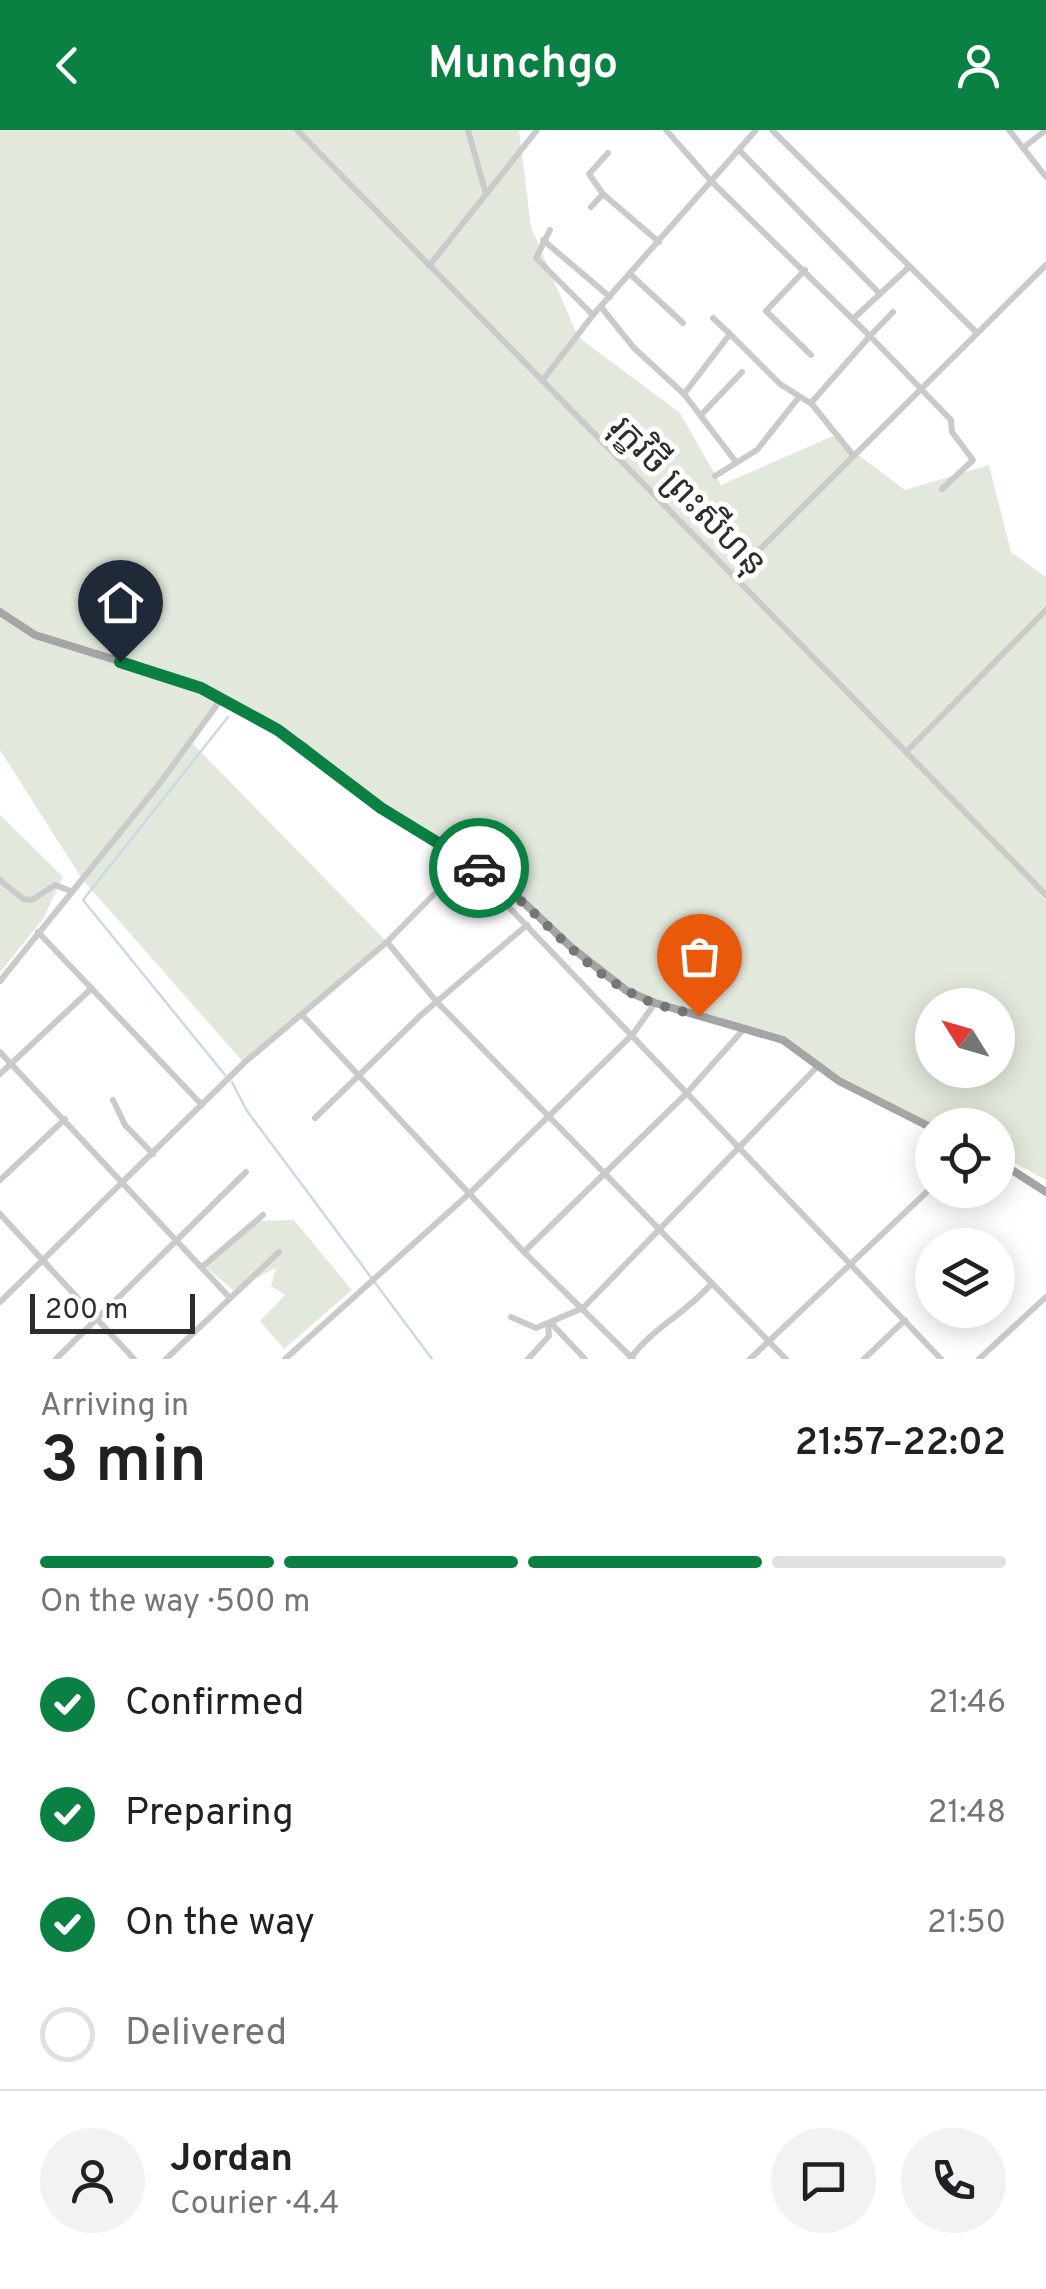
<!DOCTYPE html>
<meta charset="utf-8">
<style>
:root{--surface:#fff;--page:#f2f2f2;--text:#202124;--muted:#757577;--line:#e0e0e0;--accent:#0b8043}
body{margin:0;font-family:Overpass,"Noto Sans Khmer",sans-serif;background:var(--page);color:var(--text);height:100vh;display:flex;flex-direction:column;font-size:38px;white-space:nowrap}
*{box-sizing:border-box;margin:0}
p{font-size:32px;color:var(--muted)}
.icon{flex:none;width:55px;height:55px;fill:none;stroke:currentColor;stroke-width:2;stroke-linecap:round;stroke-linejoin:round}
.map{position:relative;height:1229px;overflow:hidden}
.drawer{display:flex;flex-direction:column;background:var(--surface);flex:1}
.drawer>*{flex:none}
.needle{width:65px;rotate:307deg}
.fabs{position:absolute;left:915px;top:858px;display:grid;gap:20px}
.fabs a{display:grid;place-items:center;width:100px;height:100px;border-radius:50%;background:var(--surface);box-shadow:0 5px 25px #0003;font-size:50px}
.scale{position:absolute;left:30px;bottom:25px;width:165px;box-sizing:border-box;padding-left:10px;border:5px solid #2d2d2d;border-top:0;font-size:28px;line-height:35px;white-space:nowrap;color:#2d2d2d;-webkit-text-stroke:8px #fff;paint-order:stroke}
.pin{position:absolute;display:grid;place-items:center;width:85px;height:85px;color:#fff;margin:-102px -42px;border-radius:50% 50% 50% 0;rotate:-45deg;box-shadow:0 0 10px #0007}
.pin .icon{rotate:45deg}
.courier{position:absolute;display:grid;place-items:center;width:100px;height:100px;margin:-50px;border:8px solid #0b8043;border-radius:50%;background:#fff;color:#222;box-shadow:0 2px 12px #0007}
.overview em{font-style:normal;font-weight:600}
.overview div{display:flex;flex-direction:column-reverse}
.overview{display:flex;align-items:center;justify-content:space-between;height:170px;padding:0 40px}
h1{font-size:65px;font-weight:600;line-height:75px}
.bar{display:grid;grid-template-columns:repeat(4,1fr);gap:15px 10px;align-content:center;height:120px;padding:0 40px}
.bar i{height:12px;border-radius:8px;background:var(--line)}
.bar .selected{background:var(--accent)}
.bar p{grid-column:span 4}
.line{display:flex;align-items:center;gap:25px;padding:0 40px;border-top:2px solid var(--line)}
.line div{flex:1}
.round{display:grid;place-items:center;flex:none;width:105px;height:105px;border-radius:52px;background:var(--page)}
ol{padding:0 40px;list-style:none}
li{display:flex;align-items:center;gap:30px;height:110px}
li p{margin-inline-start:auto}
li .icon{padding:10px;border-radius:50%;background:var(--accent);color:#fff;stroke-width:4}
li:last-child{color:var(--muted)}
li i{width:55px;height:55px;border:5px solid var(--line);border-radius:50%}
header{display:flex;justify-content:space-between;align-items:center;height:130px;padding:0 40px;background:var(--accent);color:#fff;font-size:45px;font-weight:600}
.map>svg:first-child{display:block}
.green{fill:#e2e9dc;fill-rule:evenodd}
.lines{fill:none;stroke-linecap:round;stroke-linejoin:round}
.stream{stroke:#cad9e7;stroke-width:2.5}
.minor{stroke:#cacaca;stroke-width:6}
.major{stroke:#a5a5a5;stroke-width:8}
.done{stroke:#767676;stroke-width:10;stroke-dasharray:0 18}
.route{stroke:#0b8043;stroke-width:12}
.labels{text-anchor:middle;stroke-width:10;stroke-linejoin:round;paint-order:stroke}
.street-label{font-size:35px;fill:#2d2d2d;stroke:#fff}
</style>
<header><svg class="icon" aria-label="back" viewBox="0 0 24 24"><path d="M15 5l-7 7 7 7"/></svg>Munchgo<svg class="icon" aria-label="person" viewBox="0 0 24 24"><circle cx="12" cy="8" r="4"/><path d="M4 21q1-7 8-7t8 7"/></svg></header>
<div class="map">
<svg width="1046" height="1229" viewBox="0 0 1046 1229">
<rect width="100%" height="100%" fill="#fff"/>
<!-- green -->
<g class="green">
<path d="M0 0H519L531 97 578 207 680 283 721 355 833 306 905 360 989 335 1011 422 1046 447V1050L998 1024V995H932L867 967 797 918 640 868 572 818 504 754 381 678 332 637 222 568 192 613 387 812 244 933 82 749 0 620ZM932 875H998V940H932Z"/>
<polygon points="0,685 63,747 43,789 0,842"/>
<polygon points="294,1090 352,1160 284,1219 260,1191 285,1165 271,1156 276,1138 233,1160 206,1137 259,1091"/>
</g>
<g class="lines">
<!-- stream -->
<g class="stream">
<polyline points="225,945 83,770 228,587"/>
<polyline points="232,952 247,981 432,1229"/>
</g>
<!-- minor -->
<g class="minor">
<polyline points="297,0 1046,765"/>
<polyline points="468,0 486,64"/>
<polyline points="666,0 712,52 870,206 811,273 853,325"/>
<polyline points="772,0 977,203"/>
<polyline points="1009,0 1046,47"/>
<polyline points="1023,18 1046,0"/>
<polyline points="740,21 878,162"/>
<polyline points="603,64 589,44 608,23"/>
<polyline points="591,77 603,64 659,112"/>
<polyline points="550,100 536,128 593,185"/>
<polyline points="543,110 610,167"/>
<polyline points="429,136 537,0"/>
<polyline points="805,140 766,181 811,225"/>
<polyline points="630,144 683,193"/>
<polyline points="601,177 634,218 684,264 730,204 780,254 810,273"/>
<polyline points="893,182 870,206 951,290 952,302 973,330 942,359"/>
<polyline points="713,188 730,204"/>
<polyline points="853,189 909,137"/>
<polyline points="542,251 593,185 756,0"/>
<polyline points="684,264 736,332"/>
<polyline points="701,285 742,242"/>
<polyline points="715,346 757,320 799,267"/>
<polyline points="733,446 1046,135"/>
<polyline points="906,622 1046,480"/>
<polyline points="462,737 480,747 941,1229"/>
<polyline points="0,750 23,769 32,770 55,755 71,761"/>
<polyline points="38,802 202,975"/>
<polyline points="387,812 436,871 786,1229"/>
<polyline points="0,851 160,653 222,568"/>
<polyline points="303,886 524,1122 633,1229"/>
<polyline points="0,922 230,1168"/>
<polyline points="0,944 92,858"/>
<polyline points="113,970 125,995 153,1024"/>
<polyline points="315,988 421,885 527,795"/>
<polyline points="0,1050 65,989"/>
<polyline points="0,1084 134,1229"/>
<polyline points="524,1122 685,965 744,899"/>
<polyline points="203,1136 263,1085"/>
<polyline points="0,1172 244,933 387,812 464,734"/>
<polyline points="511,1187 536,1198 583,1178 818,936"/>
<polyline points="552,1194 585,1229"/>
<polyline points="56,1229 246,1042"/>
<polyline points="166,1229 279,1122"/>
<polyline points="285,1229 470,1063 633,904 655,873"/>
<polyline points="528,1229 549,1206 548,1195"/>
<path d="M630 1229C652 1198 688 1182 712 1153"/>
<polyline points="750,1229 932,1057"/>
<polyline points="864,1229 905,1190"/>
<polyline points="979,1229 1046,1167"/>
</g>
<!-- major -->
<g class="major">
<polyline points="0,482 35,505 174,548 222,568 302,615 381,678 504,754 572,818 627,861 655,873 783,910 839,951 932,998"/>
<polyline points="998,1031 1046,1062"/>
</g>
</g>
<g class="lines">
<!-- done -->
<path class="done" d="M479 738C536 775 577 837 639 867 657 876 679 880 699 886"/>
<!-- route -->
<polyline class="route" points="120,532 201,558 278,600 381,678 479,738"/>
</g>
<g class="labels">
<!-- street labels -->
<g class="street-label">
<text transform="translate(689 365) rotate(46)" y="12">រុក្ខវិថី ព្រះសីហនុ</text>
</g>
</g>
</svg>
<div class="fabs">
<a><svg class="needle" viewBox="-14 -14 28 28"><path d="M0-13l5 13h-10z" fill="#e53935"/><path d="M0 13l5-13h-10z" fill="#757577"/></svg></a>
<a><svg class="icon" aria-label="locate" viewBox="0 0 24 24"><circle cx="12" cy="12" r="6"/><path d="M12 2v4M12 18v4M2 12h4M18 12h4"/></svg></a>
<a><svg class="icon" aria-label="layers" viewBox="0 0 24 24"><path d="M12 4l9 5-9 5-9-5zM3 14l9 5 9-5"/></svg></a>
</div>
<div class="scale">200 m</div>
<div class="pin" style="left:699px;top:886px;background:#ea580c"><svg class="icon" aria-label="bag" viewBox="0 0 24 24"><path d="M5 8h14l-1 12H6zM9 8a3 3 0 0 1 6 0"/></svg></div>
<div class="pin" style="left:120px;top:532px;background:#1f2937"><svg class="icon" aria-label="home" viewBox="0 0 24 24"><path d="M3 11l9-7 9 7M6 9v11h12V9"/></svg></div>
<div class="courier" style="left:479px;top:738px"><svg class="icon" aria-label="car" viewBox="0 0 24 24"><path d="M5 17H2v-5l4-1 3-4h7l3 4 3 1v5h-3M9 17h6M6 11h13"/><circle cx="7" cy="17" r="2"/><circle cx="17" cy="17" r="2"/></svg></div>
</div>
<section class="drawer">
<div class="overview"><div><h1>3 min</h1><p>Arriving in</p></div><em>21:57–22:02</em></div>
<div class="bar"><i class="selected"></i><i class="selected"></i><i class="selected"></i><i></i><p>On the way · 500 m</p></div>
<ol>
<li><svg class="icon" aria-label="check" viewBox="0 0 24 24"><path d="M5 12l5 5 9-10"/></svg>Confirmed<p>21:46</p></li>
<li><svg class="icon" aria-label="check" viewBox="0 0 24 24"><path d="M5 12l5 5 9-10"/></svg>Preparing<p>21:48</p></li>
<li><svg class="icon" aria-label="check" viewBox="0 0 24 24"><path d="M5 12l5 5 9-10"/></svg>On the way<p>21:50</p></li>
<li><i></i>Delivered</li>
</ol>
<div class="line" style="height:180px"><a class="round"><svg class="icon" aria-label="person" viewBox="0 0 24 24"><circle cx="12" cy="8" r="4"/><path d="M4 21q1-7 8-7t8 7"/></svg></a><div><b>Jordan</b><p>Courier · 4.4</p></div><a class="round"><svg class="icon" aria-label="chat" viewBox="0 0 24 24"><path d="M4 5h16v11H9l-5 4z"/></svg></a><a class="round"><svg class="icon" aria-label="phone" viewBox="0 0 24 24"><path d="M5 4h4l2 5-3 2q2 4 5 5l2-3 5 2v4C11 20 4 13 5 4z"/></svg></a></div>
</section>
